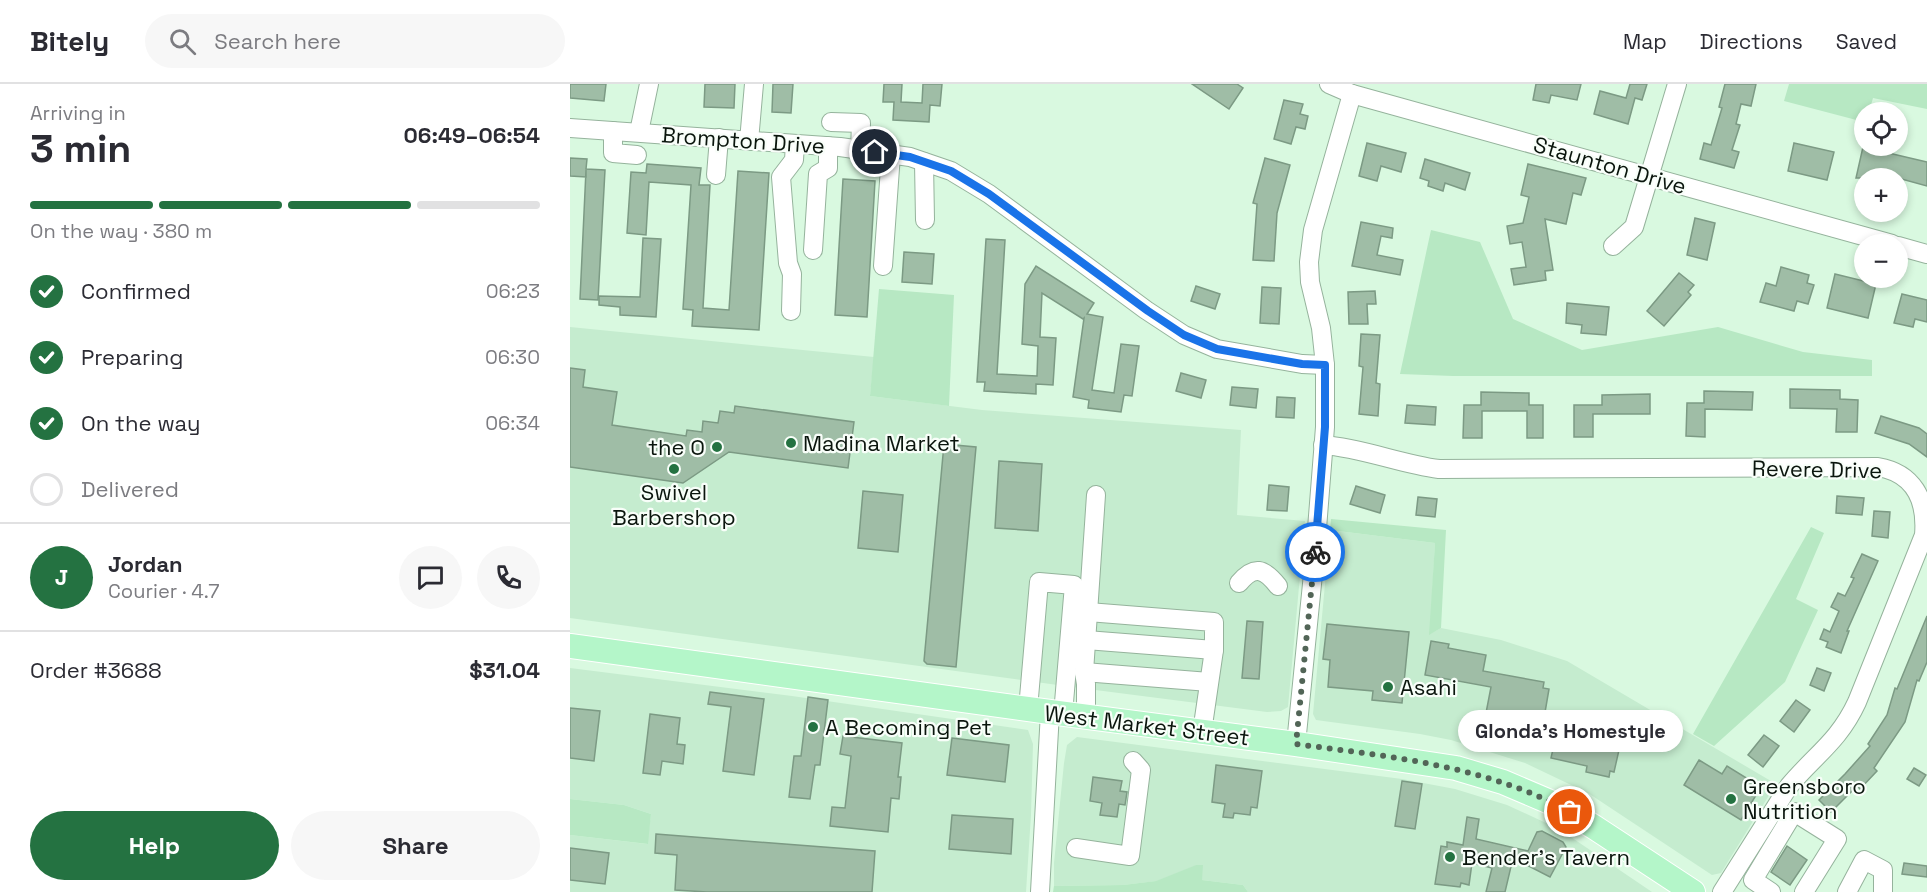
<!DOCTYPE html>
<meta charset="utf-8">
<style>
:root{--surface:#fff;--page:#f7f7f7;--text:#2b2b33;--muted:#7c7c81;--line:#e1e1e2;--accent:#247241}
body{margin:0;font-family:"Space Grotesk",sans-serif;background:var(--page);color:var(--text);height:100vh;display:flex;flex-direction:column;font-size:22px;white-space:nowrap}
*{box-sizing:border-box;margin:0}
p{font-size:20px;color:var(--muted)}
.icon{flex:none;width:33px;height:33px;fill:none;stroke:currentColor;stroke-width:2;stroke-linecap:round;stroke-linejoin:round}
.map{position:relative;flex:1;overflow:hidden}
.side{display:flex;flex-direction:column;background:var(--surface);width:570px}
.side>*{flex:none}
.tools{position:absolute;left:1284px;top:18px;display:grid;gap:12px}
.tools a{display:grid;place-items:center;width:54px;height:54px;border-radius:50%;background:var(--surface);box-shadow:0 3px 9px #0003;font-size:30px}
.pin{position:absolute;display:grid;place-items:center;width:51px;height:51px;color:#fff;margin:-26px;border:3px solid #fff;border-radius:50%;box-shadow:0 2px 6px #0007}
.courier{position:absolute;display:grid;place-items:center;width:60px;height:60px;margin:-30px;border:4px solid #1a73e8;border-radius:50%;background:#fff;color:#222;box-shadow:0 2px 8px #0007}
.bubble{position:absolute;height:42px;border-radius:21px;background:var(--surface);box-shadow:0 3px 9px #0003;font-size:20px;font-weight:700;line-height:42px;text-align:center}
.summary em{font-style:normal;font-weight:700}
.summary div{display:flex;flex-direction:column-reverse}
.summary{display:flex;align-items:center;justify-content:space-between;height:102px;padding:0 30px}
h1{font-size:39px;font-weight:700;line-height:45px}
.bar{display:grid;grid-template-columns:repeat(4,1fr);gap:9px 6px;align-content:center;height:72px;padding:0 30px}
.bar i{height:8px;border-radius:4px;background:var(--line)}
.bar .on{background:var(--accent)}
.bar p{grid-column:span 4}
.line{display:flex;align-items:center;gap:15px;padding:0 30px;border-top:2px solid var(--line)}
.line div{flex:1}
.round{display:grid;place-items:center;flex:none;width:63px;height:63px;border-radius:32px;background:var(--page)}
ol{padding:0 30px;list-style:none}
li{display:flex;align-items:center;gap:18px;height:66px}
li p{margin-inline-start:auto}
li .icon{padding:6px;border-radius:50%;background:var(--accent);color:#fff;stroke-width:4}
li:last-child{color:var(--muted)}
li i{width:33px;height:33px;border:3px solid var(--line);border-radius:50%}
.action{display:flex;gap:12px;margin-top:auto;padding:12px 30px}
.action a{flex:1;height:69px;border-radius:36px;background:var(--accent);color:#fff;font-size:24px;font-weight:700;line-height:69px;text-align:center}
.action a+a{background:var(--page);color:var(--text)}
header{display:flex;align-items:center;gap:36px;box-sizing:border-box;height:84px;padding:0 30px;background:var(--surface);border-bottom:2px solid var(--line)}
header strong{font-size:28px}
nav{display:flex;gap:33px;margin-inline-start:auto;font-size:21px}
.search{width:420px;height:54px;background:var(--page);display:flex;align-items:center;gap:15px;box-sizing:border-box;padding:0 21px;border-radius:33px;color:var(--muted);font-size:22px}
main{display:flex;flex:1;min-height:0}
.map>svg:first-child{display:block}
.built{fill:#c5eccf}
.green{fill:#b7e8c3}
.building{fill:#9fbda6;stroke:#7c9a84;stroke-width:1.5}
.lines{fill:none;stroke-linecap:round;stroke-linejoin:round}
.minor-casing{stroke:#95b39c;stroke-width:20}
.major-casing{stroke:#fff;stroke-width:26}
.minor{stroke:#fff;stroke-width:18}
.major{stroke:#b4f6c9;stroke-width:24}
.done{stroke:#526557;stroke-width:6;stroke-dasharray:0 10.8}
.route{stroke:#1a73e8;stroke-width:8}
.poi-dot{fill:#247241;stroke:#f8fef9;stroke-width:2}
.labels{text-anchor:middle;stroke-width:4.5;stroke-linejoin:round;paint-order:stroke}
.street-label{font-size:22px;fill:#0a150d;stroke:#f8fef9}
.poi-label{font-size:22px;fill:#0a150d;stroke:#f8fef9;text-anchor:start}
</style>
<header>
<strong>Bitely</strong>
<div class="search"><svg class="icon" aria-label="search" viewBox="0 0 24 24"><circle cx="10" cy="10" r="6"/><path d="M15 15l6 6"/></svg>Search here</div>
<nav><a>Map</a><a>Directions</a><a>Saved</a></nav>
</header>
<main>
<section class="side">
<div class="summary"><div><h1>3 min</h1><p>Arriving in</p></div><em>06:49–06:54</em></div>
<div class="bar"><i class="on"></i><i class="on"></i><i class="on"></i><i></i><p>On the way · 380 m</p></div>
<ol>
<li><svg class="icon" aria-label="check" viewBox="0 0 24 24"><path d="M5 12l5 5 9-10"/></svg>Confirmed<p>06:23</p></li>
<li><svg class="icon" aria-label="check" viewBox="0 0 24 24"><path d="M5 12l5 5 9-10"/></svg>Preparing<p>06:30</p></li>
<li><svg class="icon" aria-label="check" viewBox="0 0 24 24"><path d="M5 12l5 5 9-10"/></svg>On the way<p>06:34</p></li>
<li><i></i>Delivered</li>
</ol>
<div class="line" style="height:108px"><b class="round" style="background:var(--accent);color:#fff">J</b><div><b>Jordan</b><p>Courier · 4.7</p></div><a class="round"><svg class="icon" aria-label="chat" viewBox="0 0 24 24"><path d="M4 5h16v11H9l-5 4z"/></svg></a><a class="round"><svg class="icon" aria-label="phone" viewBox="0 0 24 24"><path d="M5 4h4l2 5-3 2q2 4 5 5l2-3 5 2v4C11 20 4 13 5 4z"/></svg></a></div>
<div class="line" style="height:78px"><div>Order #3688</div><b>$31.04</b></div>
<div class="action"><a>Help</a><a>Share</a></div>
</section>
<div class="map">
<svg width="1357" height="808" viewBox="0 0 1357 808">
<rect width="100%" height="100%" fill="#d9f9e0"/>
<!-- built -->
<g class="built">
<polygon points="0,243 304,273 300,312 412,326 671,346 667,431 735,437 718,623 711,627 697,628 502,603 0,534"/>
<polygon points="760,446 865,459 860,550 871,544 931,556 997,577 1206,700 1151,789 1142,791 1018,709 955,679 881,656 850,650 746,636 743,630"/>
<polygon points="0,584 222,612 458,646 463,660 461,731 456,808 0,808 0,751 77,760 81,730 54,721 0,715"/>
<polygon points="507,653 832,695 885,705 937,721 989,745 1082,808 678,808 673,801 632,796 627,781 587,797 553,801 484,802 484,779 494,679 497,661"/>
</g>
<!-- green -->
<g class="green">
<polygon points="1219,0 1357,0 1357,25 1303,14 1299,28 1294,28 1294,38 1214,17"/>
<polygon points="861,146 910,158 943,235 1012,266 1148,243 1233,268 1302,276 1302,292 883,292 830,290"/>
<polygon points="309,205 384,211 379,322 300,312"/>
<polygon points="761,435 876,446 871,544 859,551 865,459 760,446"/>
<polygon points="1241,443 1254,449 1226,515 1248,526 1215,598 1144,662 1123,650"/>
<polygon points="0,715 54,721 81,730 78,760 0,751"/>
<polygon points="626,781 633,781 632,796 673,801 678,808 483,808 484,802 553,801 586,797"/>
</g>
<!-- building -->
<g class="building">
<polygon points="0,0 36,0 34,17 0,14"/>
<polygon points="135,0 165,0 164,24 134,23"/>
<polygon points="203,0 223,0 221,29 202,28"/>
<polygon points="314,0 332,0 331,18 352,19 353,0 372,0 370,22 360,21 359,38 323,36 324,18 313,18"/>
<polygon points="622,0 667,0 673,4 659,25"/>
<polygon points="966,0 1011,0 1007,16 981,11 979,19 963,16"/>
<polygon points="1060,0 1077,0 1072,16 1065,14 1058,40 1024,30 1030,7 1056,14"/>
<polygon points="1155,0 1186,0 1181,22 1171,20 1166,40 1170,41 1162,66 1169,68 1164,84 1130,75 1134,59 1141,61 1152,24 1149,23"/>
<polygon points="714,16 733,20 730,30 738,32 735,45 726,43 721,60 704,55"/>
<polygon points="797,59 836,69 831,88 811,82 807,97 789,92"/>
<polygon points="1224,59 1264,68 1257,96 1218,87"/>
<polygon points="1293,63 1357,78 1357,102 1328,94 1286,94"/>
<polygon points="0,74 17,75 16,85 35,86 28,216 10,215 16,86 16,93 0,92"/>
<polygon points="695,74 720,81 707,129 704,177 683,176 687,120 683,119"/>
<polygon points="855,75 900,89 895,106 875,99 873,107 858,102 859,97 850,94"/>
<polygon points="77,80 131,84 129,101 140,101 133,224 159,226 168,87 199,89 189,246 122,242 123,226 113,225 121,101 79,98 76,151 57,149 61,88 76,89"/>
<polygon points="958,80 1016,94 1011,111 1003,109 996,140 975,135 983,186 975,187 976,196 944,201 941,185 956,183 952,158 940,160 937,142 953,139 959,113 951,111"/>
<polygon points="273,95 305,97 297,233 265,231"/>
<polygon points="1125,134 1145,139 1137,176 1117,171"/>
<polygon points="791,138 823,144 822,154 811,152 807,171 833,176 830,191 782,182"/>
<polygon points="73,154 91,155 86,233 50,231 50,223 29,221 29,212 70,213"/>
<polygon points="416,155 435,156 427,290 467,292 468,262 452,260 455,200 466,182 524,219 517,230 533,233 522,306 544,309 551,260 569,262 562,312 554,311 551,328 518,324 519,316 503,313 514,234 513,235 472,209 470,253 486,254 483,301 466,300 466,310 414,307 415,298 407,298"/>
<polygon points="334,168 364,170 362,200 332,198"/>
<polygon points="1211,183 1239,191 1237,199 1244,201 1238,220 1227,217 1224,227 1190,218 1196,199 1206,202"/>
<polygon points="1109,189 1124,201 1118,208 1121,211 1094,242 1077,227"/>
<polygon points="1265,190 1306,200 1298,234 1257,224"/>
<polygon points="626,202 650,210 645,225 621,217"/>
<polygon points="692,203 711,204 709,240 690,239"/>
<polygon points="805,207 806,220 797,220 798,240 779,240 778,208"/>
<polygon points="1332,210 1357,216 1357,238 1345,235 1343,243 1324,239"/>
<polygon points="997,219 1039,223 1036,251 1011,249 1012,241 996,239"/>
<polygon points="791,250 810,251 806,299 810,300 808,332 789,330 793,283 789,282"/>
<polygon points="0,284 15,286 13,303 47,308 42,341 116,352 117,346 132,348 133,337 148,339 150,327 164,329 165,322 284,338 278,384 159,368 113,399 0,383"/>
<polygon points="611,289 636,296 631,314 606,307"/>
<polygon points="662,303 688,305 686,324 660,321"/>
<polygon points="1220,305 1270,306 1270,315 1288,316 1287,348 1266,348 1267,325 1220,324"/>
<polygon points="1134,307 1183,308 1182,326 1135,325 1135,353 1116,352 1117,319 1134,319"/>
<polygon points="911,308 959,309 959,321 973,321 973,354 957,354 957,327 912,327 912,354 893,354 894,321 911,321"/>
<polygon points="1080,310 1080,330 1023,330 1023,353 1004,353 1004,321 1032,321 1032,311"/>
<polygon points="707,313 725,314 724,334 706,333"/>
<polygon points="837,321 866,323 865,341 835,339"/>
<polygon points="1311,332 1349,344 1357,350 1357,373 1339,360 1305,349"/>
<polygon points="374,360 406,363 386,583 357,580 354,577"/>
<polygon points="429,377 472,380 468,447 425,444"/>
<polygon points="699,401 719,403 717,427 697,426"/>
<polygon points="786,402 815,411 810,429 780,420"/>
<polygon points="293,407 333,411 328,468 288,464"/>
<polygon points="1267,412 1294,414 1292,431 1266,429"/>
<polygon points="848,413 867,415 865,433 846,431"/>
<polygon points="1304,427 1320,428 1318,454 1302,452"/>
<polygon points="1292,470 1308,477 1277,547 1279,547 1271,569 1256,563 1258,558 1250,555 1254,545 1260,548 1269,527 1261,523 1268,509 1275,512 1284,494 1281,493"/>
<polygon points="1357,532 1357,578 1349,597 1347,596 1335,638 1304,684 1307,687 1290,705 1287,702 1261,728 1249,716 1275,690 1300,662 1298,660 1317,631 1325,604 1327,605"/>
<polygon points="677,537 693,538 689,595 672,594"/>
<polygon points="757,540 839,548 832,619 802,616 803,607 758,603 760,576 753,575"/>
<polygon points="861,557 879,560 878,564 916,571 913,587 974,598 973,604 979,605 973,640 916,629 921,603 855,591"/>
<polygon points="1247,584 1261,589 1254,607 1240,601"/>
<polygon points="140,608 194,615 184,691 153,687 161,623 138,620"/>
<polygon points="238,613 258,616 250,681 245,681 240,715 219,713 224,672 231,672"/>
<polygon points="1226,616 1240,626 1224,648 1210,637"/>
<polygon points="0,624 30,627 24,677 0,674"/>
<polygon points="80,630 110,634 107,660 115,661 113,680 92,677 90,691 73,689"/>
<polygon points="1027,638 1054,644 1044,688 1040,687 1039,693 1016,688 1017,682 981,674 988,643 1006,647 1003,661 1021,666"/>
<polygon points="1194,651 1209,662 1193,683 1178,671"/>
<polygon points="273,652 332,659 328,693 331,693 329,715 321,714 318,748 260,742 262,723 275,724 281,672 270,670"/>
<polygon points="382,654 439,661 435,698 377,691"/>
<polygon points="1129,676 1152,690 1157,682 1191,703 1171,736 1114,701"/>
<polygon points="646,681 692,687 687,724 681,723 680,731 664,729 663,734 653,733 655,720 642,718"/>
<polygon points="1344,684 1356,691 1349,702 1337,695"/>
<polygon points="523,693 552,697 550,707 557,708 555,721 549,720 547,733 530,731 532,719 520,717"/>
<polygon points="832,697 852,700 845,745 825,742"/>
<polygon points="382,731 443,735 441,770 379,765"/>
<polygon points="897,733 909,735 906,755 958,767 967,748 972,747 993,758 996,763 980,793 943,774 935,808 916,808 922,784 902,779 899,801 891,799 890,803 865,800 871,762 877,763 877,758 893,761"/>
<polygon points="86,750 305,767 302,808 137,808 105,806 107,771 85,769"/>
<polygon points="1217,762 1237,776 1220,801 1201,788"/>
<polygon points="0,764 39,769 35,800 0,796"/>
<polygon points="1334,779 1357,782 1357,793 1332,790"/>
</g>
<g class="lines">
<!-- minor casing -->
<g class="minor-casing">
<g id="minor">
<polyline points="759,0 782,10 1322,160"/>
<polyline points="261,38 291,39 290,66"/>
<polyline points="0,44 270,63 340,73 381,87 419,110 576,226 614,251 647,265 732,280 755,281"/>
<polyline points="43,47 43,69 67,71"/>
<polyline points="69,48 79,0"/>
<polyline points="179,57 184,0"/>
<polyline points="354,78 355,136"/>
<polyline points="146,91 149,54"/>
<polyline points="1043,162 1064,143 1107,0"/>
<polyline points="1328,162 1357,170"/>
<polyline points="243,166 248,90 258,84 258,62"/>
<polyline points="313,182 321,70"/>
<polyline points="221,227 222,190 218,179 211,93 224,76 225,60"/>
<path d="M753 361C793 364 830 380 869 385L1308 383C1343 389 1357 415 1354 451L1287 618C1269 657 1245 671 1219 702L1152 808"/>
<path d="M669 499C684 481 694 484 708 502"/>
<polyline points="518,528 644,538 644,566 632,648"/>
<polyline points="516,556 644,566"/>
<polyline points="514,588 639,598"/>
<polyline points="458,625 469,498 504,501 493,630"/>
<polyline points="516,633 516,600 514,588 526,411"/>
<polyline points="726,660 745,470 755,343 755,281 751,244 740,198 739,178 743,146 782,10"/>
<polyline points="506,764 560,772 571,686 563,677"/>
<polyline points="470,808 480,628"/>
<polyline points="1201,808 1183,796 1224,728 1267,755 1234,808"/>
<polyline points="1277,808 1294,776 1313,786 1313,808"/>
</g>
</g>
<!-- major casing -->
<g class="major-casing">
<polyline id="major" points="0,562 480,628 726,660 886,684 933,698 987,721 1024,743 1123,808"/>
</g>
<!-- minor -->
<use href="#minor" class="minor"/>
<!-- major -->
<use href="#major" class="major"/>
</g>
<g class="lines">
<!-- done -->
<path class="done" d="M745 468 726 660C821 673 915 681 1000 728"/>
<!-- route -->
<polyline class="route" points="305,68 340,73 381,87 419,110 578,227 614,251 647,265 732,280 755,281 755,343 745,468"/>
</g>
<!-- markers -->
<g class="poi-dot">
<circle cx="221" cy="359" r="6"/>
<circle cx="147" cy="363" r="6"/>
<circle cx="104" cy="385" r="6"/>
<circle cx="818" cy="603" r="6"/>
<circle cx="243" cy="643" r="6"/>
<circle cx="1161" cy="715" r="6"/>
<circle cx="880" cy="773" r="6"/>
</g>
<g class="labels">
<!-- street labels -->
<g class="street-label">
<text transform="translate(173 56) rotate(4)" y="8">Brompton Drive</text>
<text transform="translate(1040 81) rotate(16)" y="8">Staunton Drive</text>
<text transform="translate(1247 385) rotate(1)" y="8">Revere Drive</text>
<text transform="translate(577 641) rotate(7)" y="8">West Market Street</text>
</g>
<!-- poi labels -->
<g class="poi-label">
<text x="233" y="367">Madina Market</text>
<text x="135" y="371" text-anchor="end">the O</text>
<text x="104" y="416" text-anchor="middle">Swivel<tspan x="104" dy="25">Barbershop</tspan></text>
<text x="830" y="611">Asahi</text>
<text x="255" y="651">A Becoming Pet</text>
<text x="1173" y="710">Greensboro<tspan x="1173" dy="25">Nutrition</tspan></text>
<text x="892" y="781">Bender's Tavern</text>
</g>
</g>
</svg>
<div class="tools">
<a><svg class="icon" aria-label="locate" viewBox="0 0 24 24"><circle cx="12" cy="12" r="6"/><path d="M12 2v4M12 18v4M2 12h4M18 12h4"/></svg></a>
<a>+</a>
<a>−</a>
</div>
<div class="pin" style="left:1000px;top:728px;background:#ea580c"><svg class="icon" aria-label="bag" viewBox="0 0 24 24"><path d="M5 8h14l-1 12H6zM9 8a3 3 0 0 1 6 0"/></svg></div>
<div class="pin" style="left:305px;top:68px;background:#1f2937"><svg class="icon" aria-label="home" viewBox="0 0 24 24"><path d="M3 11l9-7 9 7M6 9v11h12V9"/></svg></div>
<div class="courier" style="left:745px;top:468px"><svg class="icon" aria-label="bike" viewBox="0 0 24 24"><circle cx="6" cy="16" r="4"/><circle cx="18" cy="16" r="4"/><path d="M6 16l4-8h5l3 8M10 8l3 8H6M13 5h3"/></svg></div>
<div class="bubble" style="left:888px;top:626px;width:225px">Glonda's Homestyle</div>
</div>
</main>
